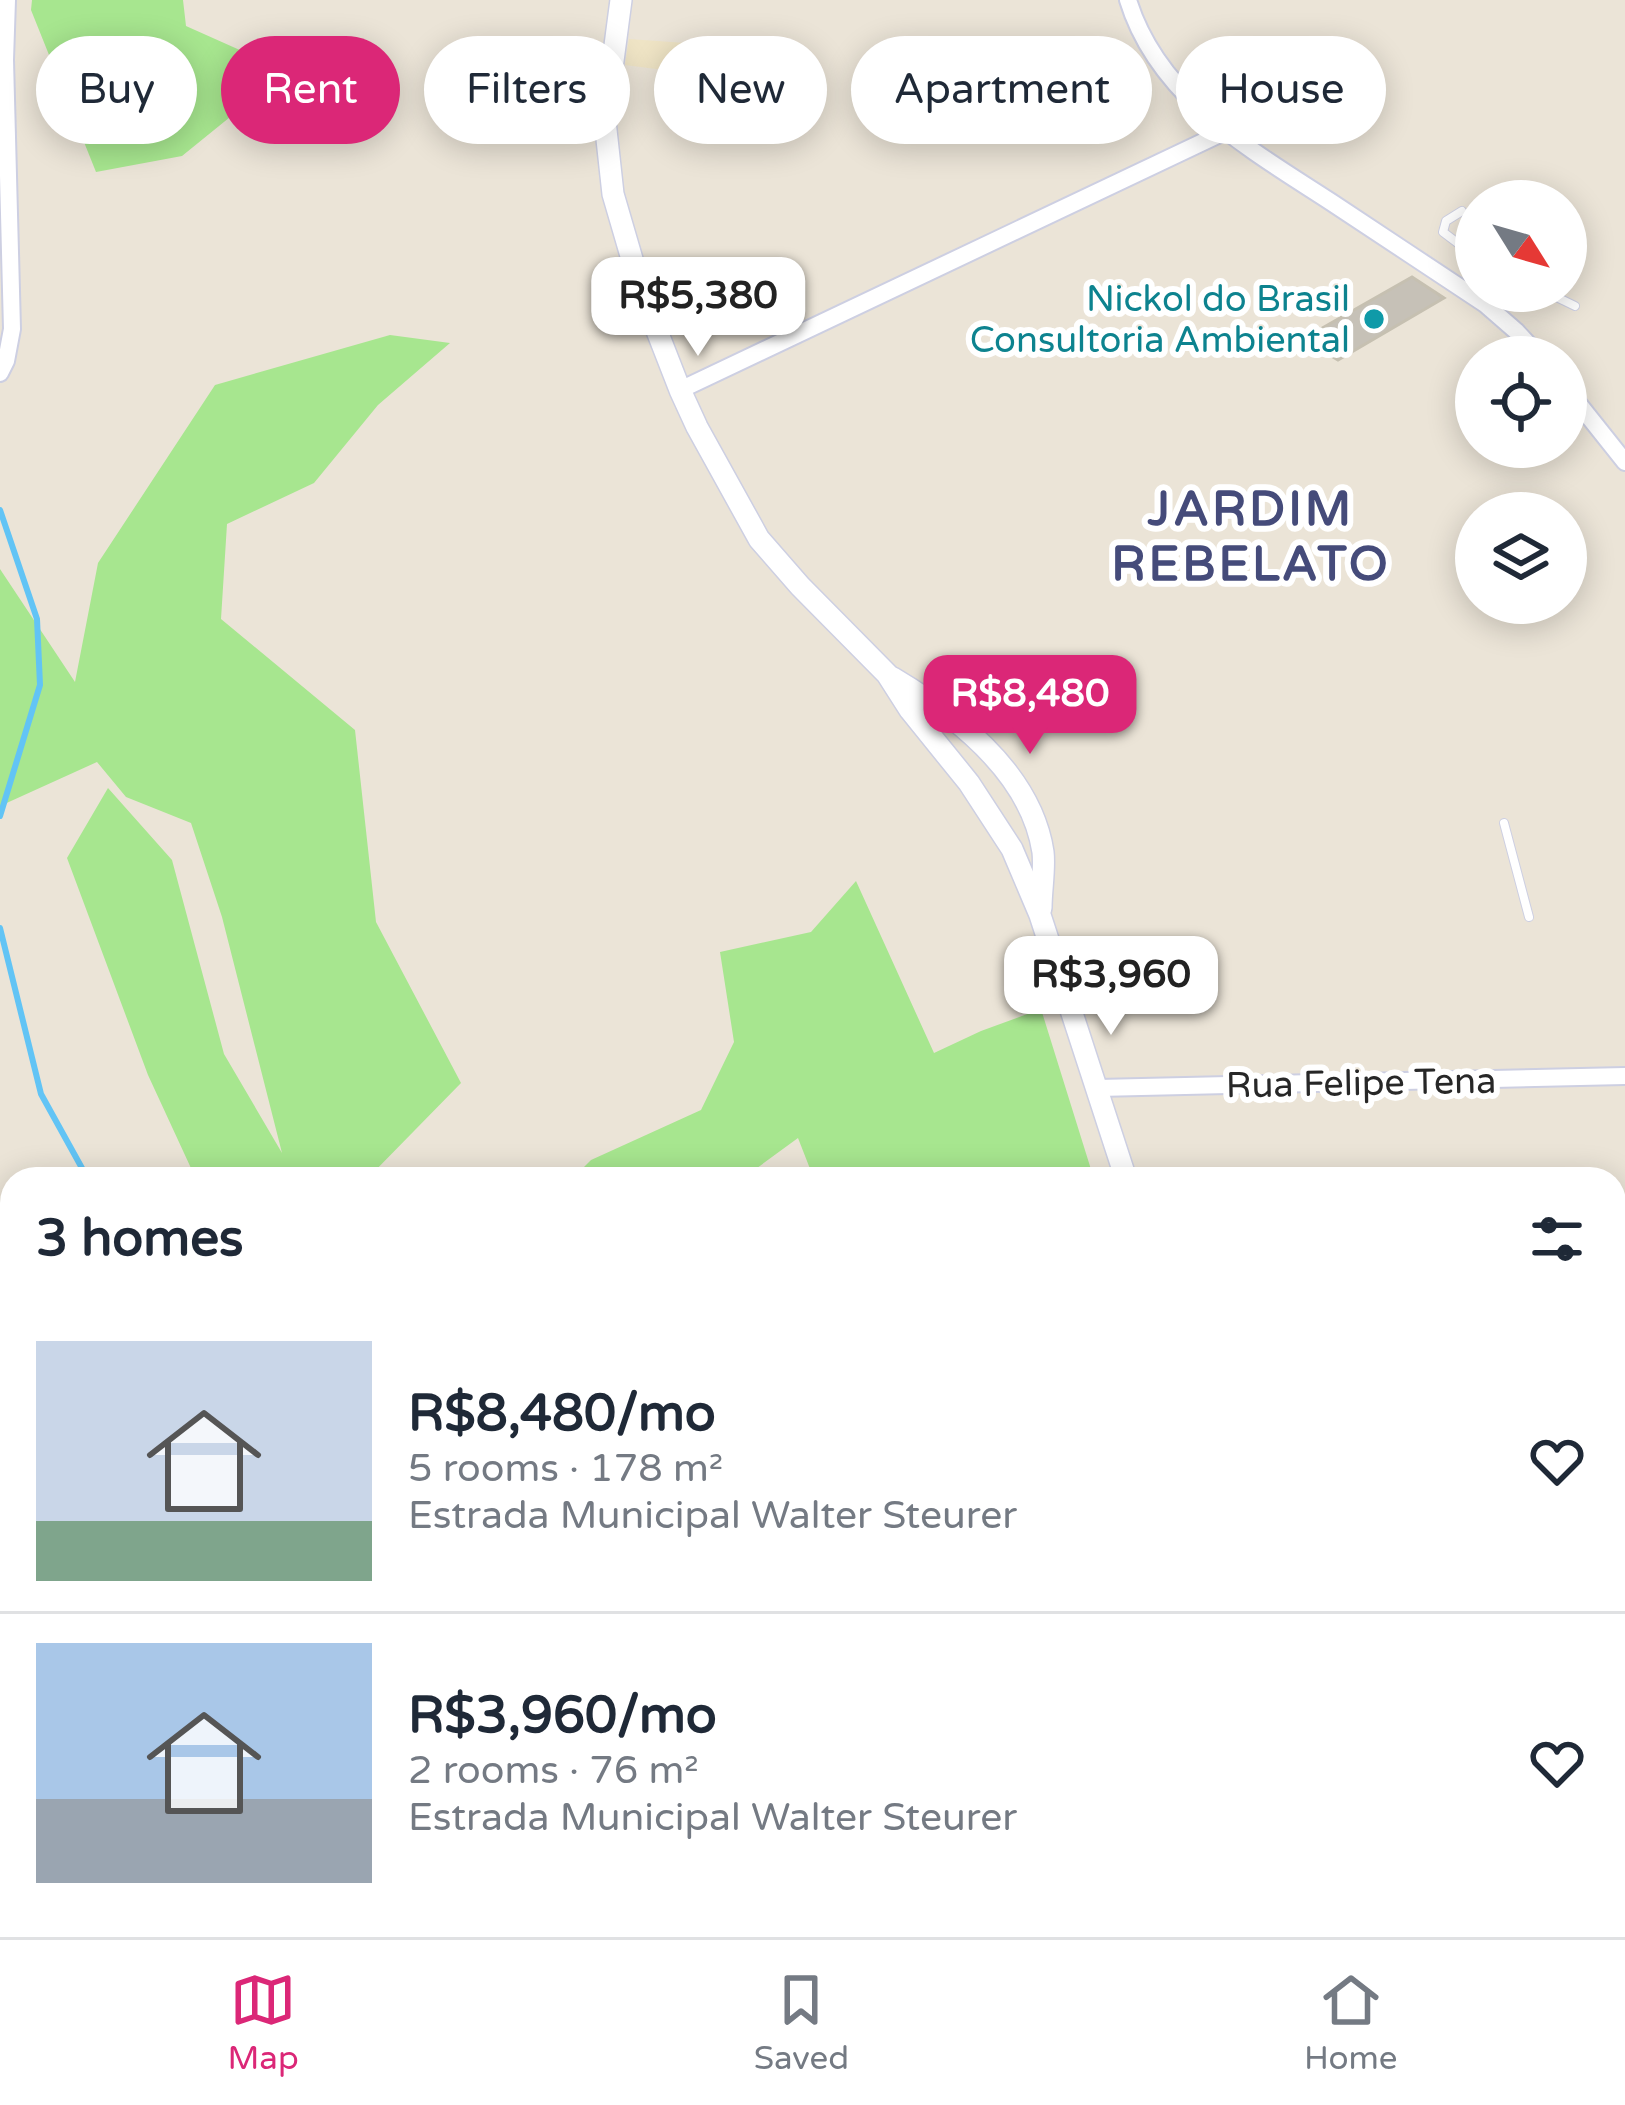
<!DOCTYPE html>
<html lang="en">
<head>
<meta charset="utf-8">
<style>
	:root { --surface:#fff; --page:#f6f6f7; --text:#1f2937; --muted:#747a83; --line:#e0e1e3; --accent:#db2777 }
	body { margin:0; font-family:"Varela Round",sans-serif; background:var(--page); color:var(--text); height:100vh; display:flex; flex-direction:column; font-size:45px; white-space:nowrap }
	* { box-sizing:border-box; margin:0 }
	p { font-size:39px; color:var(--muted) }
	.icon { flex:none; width:66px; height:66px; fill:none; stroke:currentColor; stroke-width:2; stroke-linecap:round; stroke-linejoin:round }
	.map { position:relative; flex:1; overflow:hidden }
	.sheet { position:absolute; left:0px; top:1167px; width:1626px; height:771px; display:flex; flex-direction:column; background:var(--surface); border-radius:36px 36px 0 0; box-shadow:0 6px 30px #0003 }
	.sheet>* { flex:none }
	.guide { position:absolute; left:36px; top:36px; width:1554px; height:108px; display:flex; gap:24px }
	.needle { width:78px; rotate:127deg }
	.controls { position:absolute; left:1455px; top:180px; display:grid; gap:24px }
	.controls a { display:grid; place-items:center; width:132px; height:132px; border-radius:50%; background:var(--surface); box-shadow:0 6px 30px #0003; font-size:60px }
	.price { position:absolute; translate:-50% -102px; padding:0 27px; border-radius:24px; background:#fff; color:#222; font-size:39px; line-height:78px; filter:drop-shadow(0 3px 6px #0008) }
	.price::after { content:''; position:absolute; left:50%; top:72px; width:36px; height:27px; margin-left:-18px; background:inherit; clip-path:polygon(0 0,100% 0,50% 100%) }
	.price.active { background:var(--accent); color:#fff }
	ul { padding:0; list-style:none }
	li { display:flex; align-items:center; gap:36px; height:300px; padding:0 36px }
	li+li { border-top:3px solid var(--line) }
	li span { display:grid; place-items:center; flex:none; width:336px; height:240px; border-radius:0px; color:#555 }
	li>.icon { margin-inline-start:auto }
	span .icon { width:144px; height:144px; fill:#fffc; stroke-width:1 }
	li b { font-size:51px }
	h2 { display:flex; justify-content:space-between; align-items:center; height:144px; padding:0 36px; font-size:51px }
	.pill { padding:0 42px; border-radius:54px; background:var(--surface); box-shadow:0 6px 30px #0003; font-size:42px; line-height:108px }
	.pill.active { background:var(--accent); color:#fff }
	.tabs { display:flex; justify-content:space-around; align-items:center; height:168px; border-top:3px solid var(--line); background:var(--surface); font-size:33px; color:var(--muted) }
	.tabs a { display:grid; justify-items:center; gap:6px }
	.tabs .active { color:var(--accent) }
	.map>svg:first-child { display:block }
</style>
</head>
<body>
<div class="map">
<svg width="1625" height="1937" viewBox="0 0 1625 1937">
	<rect width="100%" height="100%" fill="#ebe4d7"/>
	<!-- education -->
	<g fill="#efe4c5">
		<polygon points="629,39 700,44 695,74 625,65"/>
		<polygon points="1614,1795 1625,1802 1625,1937 1602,1937 1585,1926 1614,1926"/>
	</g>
	<!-- green -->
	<g fill="#a7e68f">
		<polygon points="32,0 183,0 186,26 287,71 182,156 96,172 31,10"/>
		<polygon points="390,335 450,343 378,405 314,483 227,524 221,619 355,730 376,922 461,1083 367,1179 196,1179 148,1075 67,858 108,788 172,860 224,1054 282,1153 222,917 191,823 126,797 97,762 0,806 0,569 75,682 98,563 215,385"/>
		<polygon points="856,881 934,1053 981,1031 1041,1009 1094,1179 814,1179 798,1138 742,1179 572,1179 591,1160 701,1110 734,1042 720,952 811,932"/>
		<polygon points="622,1926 799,1926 799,1937 610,1937"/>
	</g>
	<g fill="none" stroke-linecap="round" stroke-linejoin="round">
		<!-- stream -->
		<g stroke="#62c4f5" stroke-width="6">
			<polyline points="0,510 37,619 40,685 0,816"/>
			<polyline points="0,928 41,1094 88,1179"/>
			<polyline points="429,1926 432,1937"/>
		</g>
	</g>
	<!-- building -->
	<polygon fill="#c6c1b7" stroke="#c6c0b1" stroke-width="3" points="1412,277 1444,298 1338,360 1303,339"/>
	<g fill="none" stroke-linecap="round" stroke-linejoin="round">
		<defs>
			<g id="service">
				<polyline points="1462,211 1446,221 1443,232 1476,257"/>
				<polyline points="1544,291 1575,306"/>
				<polyline points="1504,823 1529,917"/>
			</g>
			<g id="minor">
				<path d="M1128 0C1158 98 1251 150 1331 202 1382 236 1434 270 1485 304L1516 331 1540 357"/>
				<polyline points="0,373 6,361 12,329 5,60 7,0"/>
				<polyline points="1566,388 1625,462"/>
				<polyline points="680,390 1224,132"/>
				<polyline points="1098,1088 1625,1076"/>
				<polyline points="0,1746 12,1769"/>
				<polyline points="1614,1779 1625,1787"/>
				<polyline points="116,1926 124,1937"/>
				<polyline points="1535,1926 1557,1937"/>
				<polyline points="1386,1937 1389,1926"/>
			</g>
			<g id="tertiary">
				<polyline points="621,0 605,121 613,194 641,290 680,390 697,427 759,539 800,586 887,674 910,710 969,783 1012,849 1040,915 1126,1179"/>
				<path d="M893 678C957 716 1031 773 1043 852 1045 869 1041 890 1041 908"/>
				<polyline points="1429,1937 1431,1926"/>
			</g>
		</defs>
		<!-- service casing -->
		<use href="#service" stroke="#cdcfe2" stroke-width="10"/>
		<!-- minor casing -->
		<use href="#minor" stroke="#cdcfe2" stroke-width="20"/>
		<!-- tertiary casing -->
		<use href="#tertiary" stroke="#cdcfe2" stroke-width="24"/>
		<!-- service -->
		<use href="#service" stroke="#fff" stroke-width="8"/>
		<!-- minor -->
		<use href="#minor" stroke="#fff" stroke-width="16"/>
		<!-- tertiary -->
		<use href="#tertiary" stroke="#fff" stroke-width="21"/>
	</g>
	<!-- markers -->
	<circle fill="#0f9aa8" stroke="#fff" stroke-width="4.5" cx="1374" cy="319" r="12"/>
	<g text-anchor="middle" stroke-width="12" stroke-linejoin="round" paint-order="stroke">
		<!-- culture labels -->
		<g font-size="36" fill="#0d838f" stroke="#fff" text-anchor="end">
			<text x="1350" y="311">Nickol do Brasil<tspan x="1350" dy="41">Consultoria Ambiental</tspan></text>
		</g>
		<!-- street labels -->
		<g font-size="36" fill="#272727" stroke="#fff">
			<text transform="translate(1361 1082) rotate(-1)" y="13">Rua Felipe Tena</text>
		</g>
		<!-- district labels -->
		<g font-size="48" font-weight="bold" letter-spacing="3" fill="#454b7a" stroke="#fff">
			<text x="1251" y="525">JARDIM<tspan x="1251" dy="55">REBELATO</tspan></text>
		</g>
	</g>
</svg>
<div class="controls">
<a><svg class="needle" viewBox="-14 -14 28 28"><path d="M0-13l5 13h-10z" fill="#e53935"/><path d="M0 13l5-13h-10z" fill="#747a83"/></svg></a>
<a><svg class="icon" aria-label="locate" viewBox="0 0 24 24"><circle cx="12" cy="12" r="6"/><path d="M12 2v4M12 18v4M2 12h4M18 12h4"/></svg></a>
<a><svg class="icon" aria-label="layers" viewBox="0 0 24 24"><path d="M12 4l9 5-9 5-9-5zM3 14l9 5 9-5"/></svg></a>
</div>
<b class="price" style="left:698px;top:359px">R$5,380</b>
<b class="price active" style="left:1030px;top:757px">R$8,480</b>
<b class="price" style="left:1111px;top:1038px">R$3,960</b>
<div class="guide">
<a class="pill">Buy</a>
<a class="pill active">Rent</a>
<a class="pill">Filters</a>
<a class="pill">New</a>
<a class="pill">Apartment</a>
<a class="pill">House</a>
</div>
<section class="sheet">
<h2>3 homes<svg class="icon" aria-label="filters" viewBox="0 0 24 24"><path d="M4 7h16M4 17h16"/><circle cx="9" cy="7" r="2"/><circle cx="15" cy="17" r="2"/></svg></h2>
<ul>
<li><span style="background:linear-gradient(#c9d6e8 75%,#7fa58c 0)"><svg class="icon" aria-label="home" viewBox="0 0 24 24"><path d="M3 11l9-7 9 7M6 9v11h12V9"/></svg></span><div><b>R$8,480/mo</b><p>5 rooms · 178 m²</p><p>Estrada Municipal Walter Steurer</p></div><svg class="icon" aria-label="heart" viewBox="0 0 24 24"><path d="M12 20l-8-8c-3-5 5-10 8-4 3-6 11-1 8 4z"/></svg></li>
<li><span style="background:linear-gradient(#a9c7e8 65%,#9aa5b1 0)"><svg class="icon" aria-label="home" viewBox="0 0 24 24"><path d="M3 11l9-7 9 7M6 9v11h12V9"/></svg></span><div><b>R$3,960/mo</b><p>2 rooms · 76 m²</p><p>Estrada Municipal Walter Steurer</p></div><svg class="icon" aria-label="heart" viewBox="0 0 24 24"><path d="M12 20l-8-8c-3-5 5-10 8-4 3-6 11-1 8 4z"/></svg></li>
</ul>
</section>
</div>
<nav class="tabs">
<a class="active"><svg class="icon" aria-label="map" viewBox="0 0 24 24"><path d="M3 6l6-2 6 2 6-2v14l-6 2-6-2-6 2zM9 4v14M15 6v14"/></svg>Map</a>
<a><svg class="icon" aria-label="saved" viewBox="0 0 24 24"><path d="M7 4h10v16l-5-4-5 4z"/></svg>Saved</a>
<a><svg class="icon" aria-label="home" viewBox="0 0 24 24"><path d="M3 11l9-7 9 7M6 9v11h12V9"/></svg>Home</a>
</nav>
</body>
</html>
